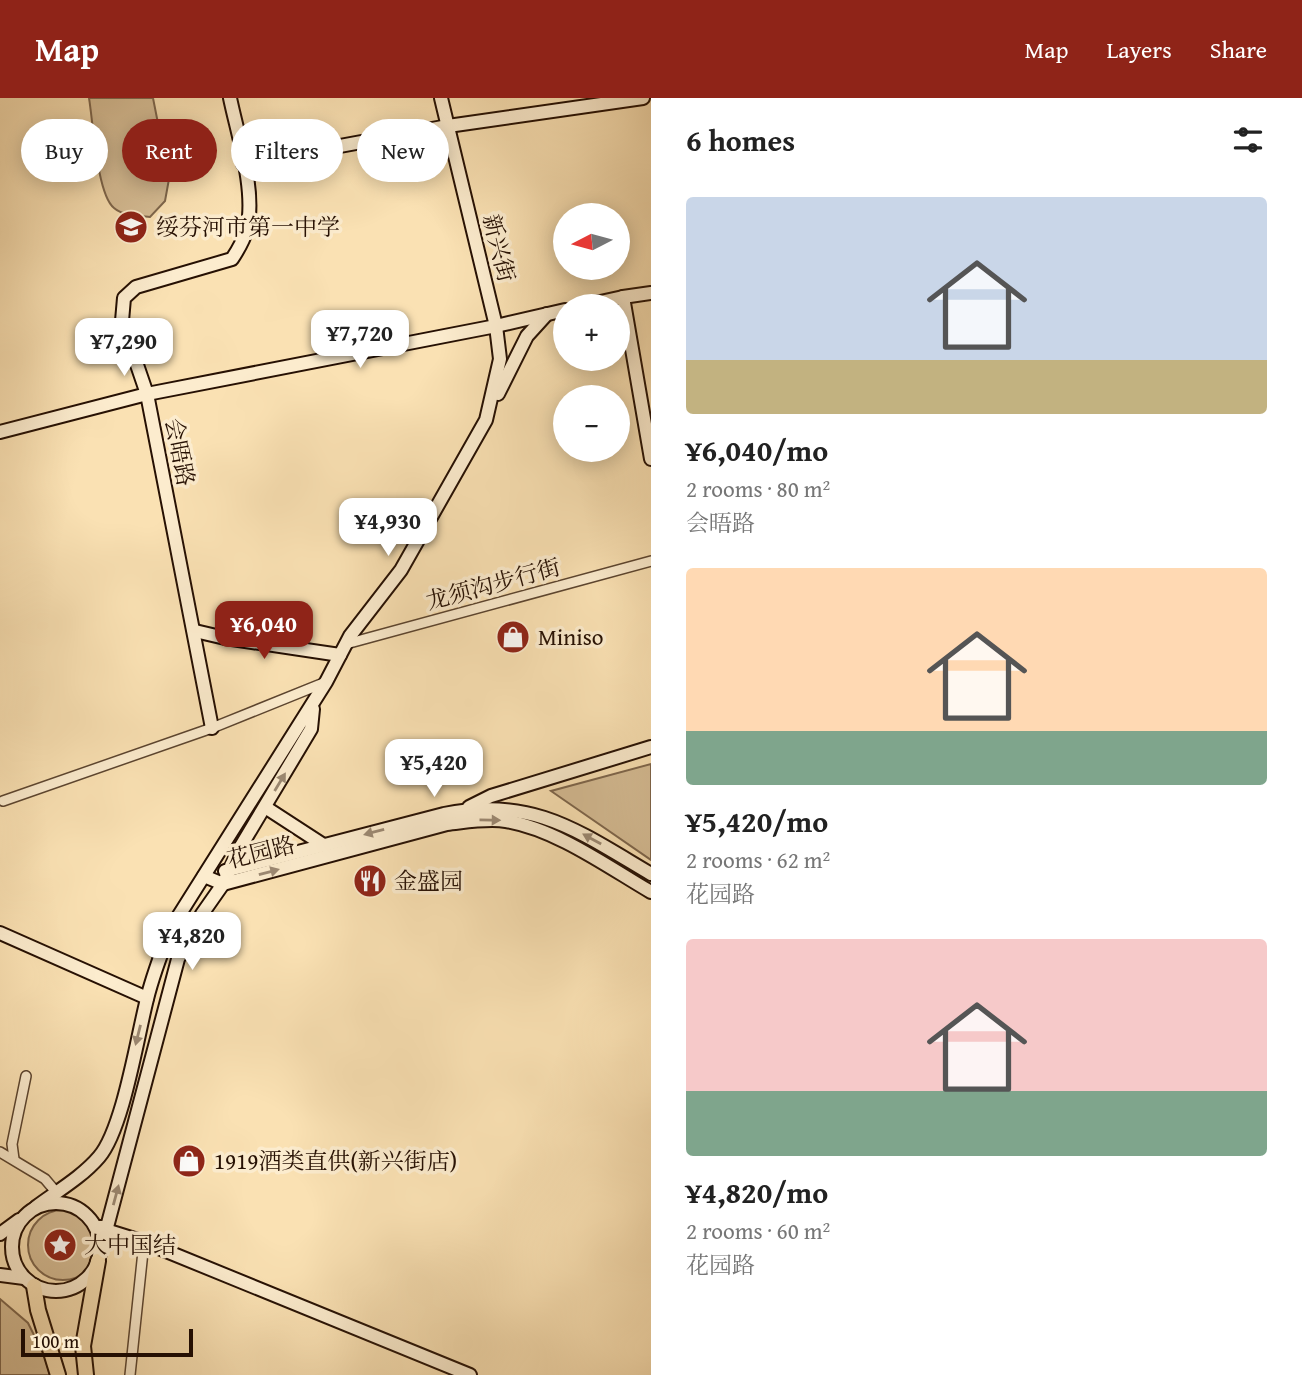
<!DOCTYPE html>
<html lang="en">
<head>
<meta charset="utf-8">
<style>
	:root { --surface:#fff; --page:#f6f6f6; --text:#222; --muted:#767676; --accent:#8f2418 }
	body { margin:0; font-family:"Gentium Book Plus","Noto Serif SC",serif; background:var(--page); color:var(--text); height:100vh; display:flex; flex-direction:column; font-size:26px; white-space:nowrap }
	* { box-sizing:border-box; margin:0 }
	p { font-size:23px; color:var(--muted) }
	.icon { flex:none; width:38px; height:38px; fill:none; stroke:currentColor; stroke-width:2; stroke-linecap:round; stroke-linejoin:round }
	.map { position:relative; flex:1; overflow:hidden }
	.side { display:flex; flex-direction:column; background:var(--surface); width:651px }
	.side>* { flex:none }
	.top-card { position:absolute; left:21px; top:21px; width:525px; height:63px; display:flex; gap:14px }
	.needle { width:46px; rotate:264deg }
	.fabs { position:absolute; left:553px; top:105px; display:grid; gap:14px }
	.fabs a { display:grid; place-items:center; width:77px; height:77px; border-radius:50%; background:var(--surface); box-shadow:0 4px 18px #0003; font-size:35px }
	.scale { position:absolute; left:21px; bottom:18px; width:172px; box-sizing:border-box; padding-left:7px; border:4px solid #261003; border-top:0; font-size:19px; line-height:24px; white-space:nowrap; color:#261003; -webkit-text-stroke:5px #fcecce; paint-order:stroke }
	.price { position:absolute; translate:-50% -60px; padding:0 16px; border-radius:14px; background:#fff; color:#222; font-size:23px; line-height:46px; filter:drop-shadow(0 2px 4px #0008) }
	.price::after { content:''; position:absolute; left:50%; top:42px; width:21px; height:16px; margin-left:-10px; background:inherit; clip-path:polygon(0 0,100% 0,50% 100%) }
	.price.current { background:var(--accent); color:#fff }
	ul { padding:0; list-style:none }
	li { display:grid; align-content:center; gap:14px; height:371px; padding:0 35px }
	li span { display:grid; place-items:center; height:217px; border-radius:7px; color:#555 }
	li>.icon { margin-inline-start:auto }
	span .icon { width:126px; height:126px; fill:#fffc; stroke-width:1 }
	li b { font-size:30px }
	h2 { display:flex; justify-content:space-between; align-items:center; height:84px; padding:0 35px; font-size:30px }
	.chip { padding:0 24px; border-radius:32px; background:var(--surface); box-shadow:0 4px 18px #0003; font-size:24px; line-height:63px }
	.chip.current { background:var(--accent); color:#fff }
	header { display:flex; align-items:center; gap:42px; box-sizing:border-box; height:98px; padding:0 35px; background:var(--accent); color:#fff }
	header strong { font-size:33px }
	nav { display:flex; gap:38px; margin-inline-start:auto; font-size:24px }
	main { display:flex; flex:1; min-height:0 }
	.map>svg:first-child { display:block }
</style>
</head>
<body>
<header>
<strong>Map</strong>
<nav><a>Map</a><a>Layers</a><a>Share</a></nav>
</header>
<main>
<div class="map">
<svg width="651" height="1277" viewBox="0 0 651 1277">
	<rect width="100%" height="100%" fill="#fae1b3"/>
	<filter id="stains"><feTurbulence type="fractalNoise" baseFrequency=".00286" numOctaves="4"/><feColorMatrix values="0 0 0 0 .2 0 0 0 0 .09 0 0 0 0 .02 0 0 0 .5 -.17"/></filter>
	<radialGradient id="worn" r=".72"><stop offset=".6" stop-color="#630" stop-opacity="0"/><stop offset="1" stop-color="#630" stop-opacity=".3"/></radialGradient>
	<!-- green -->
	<g fill="#d6bd95" stroke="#7e664c" stroke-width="2">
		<path d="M89 0H153L169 81 165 103 150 119C139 118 123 118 114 110 97 97 93 23 89 0Z"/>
		<polygon points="651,666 651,762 551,693"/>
		<circle cx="63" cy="1147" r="35"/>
		<polygon points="0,1201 28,1225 44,1257 50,1277 0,1277"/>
	</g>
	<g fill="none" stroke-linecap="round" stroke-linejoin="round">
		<defs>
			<g id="street">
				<polyline points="346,546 651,463"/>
				<polyline points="3,703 212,630 326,584"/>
				<polyline points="0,1054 45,1081 56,1094"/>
				<polyline points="14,1061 12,1046 26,978"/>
				<polyline points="130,1277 144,1144"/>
			</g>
			<g id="secondary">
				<polyline points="243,66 448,28 643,0"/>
				<polyline points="623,199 651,361"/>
				<polyline points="582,208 623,199 651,195"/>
				<polyline points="498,296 527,238 547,216"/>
				<polyline points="0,334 147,296 496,228 565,212"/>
				<polyline points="195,533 225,540 340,557"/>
				<path d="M212 630 147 296 122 223 124 200 136 189 232 161C238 152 244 141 247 131 256 93 238 38 230 0"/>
				<polyline points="265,709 325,748"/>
				<polyline points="469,709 491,698 651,649"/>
				<path d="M225 773 444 716C533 698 578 733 651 776"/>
				<path d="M204 778 223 786 447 726C466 724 487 720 506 723 556 731 608 769 651 794"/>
				<polyline points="0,835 147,900"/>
				<circle cx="56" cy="1149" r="44"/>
				<path d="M36 1109C56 1094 82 1079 99 1059 123 1031 137 940 147 901 153 876 162 853 171 830L326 584 350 538 401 472 486 322 500 261 496 228 441 0"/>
				<polyline points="107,1129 96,1129 144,1144 470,1277"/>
				<polyline points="0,1136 19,1122"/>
				<polyline points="98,1163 178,861 202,816 223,786 241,748 311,631 313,611"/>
				<polyline points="0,1177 24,1180"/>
			</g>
			<g id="primary">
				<polyline points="34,1188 38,1212 58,1277"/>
				<polyline points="86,1277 83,1248 98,1163"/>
			</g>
		</defs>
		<!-- street casing -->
		<use href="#street" stroke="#5b442f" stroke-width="12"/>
		<!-- secondary casing -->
		<use href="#secondary" stroke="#261003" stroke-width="16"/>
		<!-- primary casing -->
		<use href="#primary" stroke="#261003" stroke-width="18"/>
		<!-- street -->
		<use href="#street" stroke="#fcecce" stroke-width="9"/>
		<!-- secondary -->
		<use href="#secondary" stroke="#fcecce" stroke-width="12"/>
		<!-- primary -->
		<use href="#primary" stroke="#fae1b3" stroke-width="14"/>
	</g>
	<!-- one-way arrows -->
	<defs><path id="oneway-solid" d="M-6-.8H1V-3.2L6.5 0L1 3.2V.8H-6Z" transform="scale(1.75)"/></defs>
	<g fill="#9c8973">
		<use href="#oneway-solid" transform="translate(280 684) rotate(-59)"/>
		<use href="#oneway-solid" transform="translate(490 722) rotate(1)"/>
		<use href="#oneway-solid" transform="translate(374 734) rotate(165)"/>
		<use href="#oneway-solid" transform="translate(592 741) rotate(-151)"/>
		<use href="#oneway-solid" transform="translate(269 774) rotate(-15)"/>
		<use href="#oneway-solid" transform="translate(138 937) rotate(104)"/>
		<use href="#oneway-solid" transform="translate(116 1097) rotate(-75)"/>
	</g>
	<!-- icons -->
	<defs>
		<symbol id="school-disc" viewBox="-11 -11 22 22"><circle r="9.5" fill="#8f2418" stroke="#fcecce"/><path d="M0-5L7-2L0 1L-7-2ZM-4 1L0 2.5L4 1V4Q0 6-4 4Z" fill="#fff"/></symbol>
		<symbol id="shop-disc" viewBox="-11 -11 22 22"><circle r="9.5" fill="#8f2418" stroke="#fcecce"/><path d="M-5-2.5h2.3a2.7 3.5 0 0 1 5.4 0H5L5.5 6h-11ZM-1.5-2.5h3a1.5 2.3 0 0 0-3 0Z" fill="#fff"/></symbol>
		<symbol id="restaurant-disc" viewBox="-11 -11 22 22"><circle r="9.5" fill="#8f2418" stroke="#fcecce"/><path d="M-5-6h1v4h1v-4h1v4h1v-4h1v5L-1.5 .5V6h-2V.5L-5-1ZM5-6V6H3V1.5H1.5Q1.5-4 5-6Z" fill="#fff"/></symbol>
		<symbol id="sight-disc" viewBox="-11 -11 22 22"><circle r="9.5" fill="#8f2418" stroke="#fcecce"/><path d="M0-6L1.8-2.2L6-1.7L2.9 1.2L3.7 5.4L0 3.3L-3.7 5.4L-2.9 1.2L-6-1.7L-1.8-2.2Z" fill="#fff"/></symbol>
	</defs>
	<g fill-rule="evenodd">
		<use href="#school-disc" x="112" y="110" width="38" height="38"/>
		<use href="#shop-disc" x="494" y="520" width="38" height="38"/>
		<use href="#restaurant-disc" x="351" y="764" width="38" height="38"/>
		<use href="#shop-disc" x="170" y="1044" width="38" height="38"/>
		<use href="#sight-disc" x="41" y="1128" width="38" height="38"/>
	</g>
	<g text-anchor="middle" stroke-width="7" stroke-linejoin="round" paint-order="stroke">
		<!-- poi labels -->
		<g font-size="23" fill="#261003" stroke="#fcecce" text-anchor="start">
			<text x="156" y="137">绥芬河市第一中学</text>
			<text x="538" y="547">Miniso</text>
			<text x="394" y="791">金盛园</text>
			<text x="214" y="1071">1919酒类直供(新兴街店)</text>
			<text x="84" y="1155">大中国结</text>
		</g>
		<!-- street labels -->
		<g font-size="23" fill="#261003" stroke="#fcecce">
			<text transform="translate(499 150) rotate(76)" y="8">新兴街</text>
			<text transform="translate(180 354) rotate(79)" y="8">会晤路</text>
			<text transform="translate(493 486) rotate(-15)" y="8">龙须沟步行街</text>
			<text transform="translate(261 754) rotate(-14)" y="8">花园路</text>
		</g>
	</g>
	<rect width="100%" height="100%" filter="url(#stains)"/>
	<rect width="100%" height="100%" fill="url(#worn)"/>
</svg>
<div class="fabs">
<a><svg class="needle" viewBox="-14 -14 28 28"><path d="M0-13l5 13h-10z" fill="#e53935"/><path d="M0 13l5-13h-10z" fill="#767676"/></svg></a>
<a>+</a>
<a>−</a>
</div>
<div class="scale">100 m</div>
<b class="price" style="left:360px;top:272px">¥7,720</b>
<b class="price" style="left:124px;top:280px">¥7,290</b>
<b class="price" style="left:388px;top:460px">¥4,930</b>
<b class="price current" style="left:264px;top:563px">¥6,040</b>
<b class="price" style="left:434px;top:701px">¥5,420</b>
<b class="price" style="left:192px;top:874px">¥4,820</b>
<div class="top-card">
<a class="chip">Buy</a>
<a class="chip current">Rent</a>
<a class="chip">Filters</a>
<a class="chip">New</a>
</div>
</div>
<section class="side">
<h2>6 homes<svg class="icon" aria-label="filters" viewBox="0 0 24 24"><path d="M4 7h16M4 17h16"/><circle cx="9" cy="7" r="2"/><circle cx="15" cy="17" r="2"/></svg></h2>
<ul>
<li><span style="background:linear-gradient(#c9d6e8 75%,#c2b280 0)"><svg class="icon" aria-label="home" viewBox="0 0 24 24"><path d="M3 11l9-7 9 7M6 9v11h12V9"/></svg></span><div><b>¥6,040/mo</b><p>2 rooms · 80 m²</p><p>会晤路</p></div></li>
<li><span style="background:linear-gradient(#ffd9b3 75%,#7fa58c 0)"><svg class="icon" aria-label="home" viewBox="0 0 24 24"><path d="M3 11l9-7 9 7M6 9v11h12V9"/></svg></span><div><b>¥5,420/mo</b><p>2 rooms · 62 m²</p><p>花园路</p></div></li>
<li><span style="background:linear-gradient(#f6c9c9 70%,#7fa58c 0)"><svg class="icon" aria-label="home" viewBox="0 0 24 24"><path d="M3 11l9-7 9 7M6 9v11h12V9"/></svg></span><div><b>¥4,820/mo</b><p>2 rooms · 60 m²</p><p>花园路</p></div></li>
</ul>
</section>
</main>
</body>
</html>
